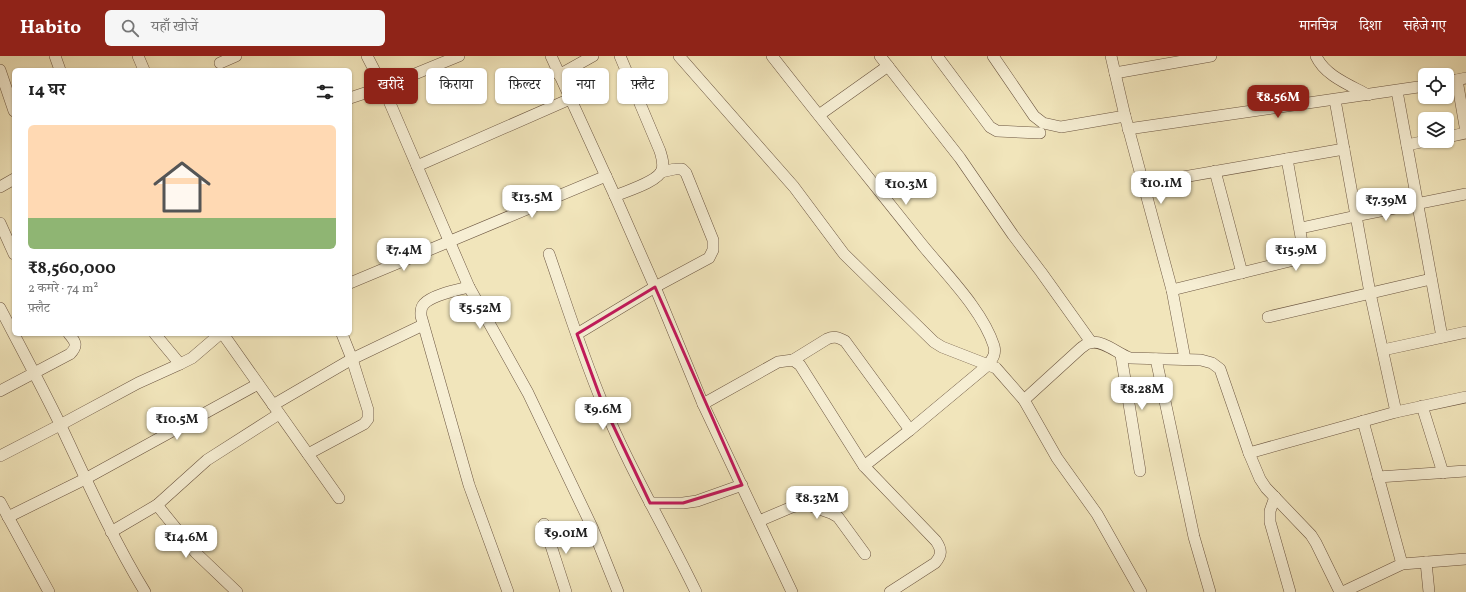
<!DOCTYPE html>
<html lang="hi">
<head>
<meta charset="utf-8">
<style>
	:root { --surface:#fff; --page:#f6f6f6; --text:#222; --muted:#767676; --line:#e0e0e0; --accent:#8f2418 }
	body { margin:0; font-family:Vollkorn,"Noto Serif Devanagari",serif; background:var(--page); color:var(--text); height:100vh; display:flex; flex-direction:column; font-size:15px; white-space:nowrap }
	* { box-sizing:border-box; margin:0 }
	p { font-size:13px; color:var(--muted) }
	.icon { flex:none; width:22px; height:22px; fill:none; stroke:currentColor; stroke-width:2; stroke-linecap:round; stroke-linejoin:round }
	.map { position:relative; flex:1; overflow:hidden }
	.panel { position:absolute; left:12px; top:12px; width:340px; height:268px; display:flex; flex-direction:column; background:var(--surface); border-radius:6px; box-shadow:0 1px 3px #0004 }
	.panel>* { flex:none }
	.top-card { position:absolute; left:364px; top:12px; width:380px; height:36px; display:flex; gap:8px }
	.buttons { position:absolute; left:1418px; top:12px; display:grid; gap:8px }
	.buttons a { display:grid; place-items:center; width:36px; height:36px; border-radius:6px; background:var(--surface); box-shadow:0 1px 3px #0004; font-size:20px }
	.price { position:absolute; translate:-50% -34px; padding:0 9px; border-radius:8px; background:#fff; color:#222; font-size:13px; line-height:26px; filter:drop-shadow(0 1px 2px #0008) }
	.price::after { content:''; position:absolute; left:50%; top:24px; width:12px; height:9px; margin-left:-6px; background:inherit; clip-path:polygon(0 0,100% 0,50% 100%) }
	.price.selected { background:var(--accent); color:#fff }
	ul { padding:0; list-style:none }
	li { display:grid; align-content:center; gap:8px; height:212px; padding:0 16px }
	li+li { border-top:1px solid var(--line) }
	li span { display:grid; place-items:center; height:124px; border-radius:6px; color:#555 }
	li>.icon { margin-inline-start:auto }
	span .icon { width:72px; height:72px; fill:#fffc; stroke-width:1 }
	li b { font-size:17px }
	h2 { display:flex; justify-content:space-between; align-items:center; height:48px; padding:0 16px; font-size:17px }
	.chip { padding:0 14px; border-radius:6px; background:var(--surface); box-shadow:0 1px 3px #0004; font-size:14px; line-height:36px }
	.chip.selected { background:var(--accent); color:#fff }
	header { display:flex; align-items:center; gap:24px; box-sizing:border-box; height:56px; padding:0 20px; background:var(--accent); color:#fff }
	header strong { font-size:19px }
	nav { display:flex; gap:22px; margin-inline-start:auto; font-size:14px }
	.search { width:280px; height:36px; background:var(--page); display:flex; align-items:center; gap:10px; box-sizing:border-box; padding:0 14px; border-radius:6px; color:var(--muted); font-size:15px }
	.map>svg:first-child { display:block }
</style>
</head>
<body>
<header>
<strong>Habito</strong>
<div class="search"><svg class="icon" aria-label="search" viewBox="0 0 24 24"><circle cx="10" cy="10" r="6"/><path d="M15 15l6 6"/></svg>यहाँ खोजें</div>
<nav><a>मानचित्र</a><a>दिशा</a><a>सहेजे गए</a></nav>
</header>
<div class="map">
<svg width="1466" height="536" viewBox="0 0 1466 536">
	<rect width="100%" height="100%" fill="#f1e5bb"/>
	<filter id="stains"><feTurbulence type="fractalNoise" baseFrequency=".005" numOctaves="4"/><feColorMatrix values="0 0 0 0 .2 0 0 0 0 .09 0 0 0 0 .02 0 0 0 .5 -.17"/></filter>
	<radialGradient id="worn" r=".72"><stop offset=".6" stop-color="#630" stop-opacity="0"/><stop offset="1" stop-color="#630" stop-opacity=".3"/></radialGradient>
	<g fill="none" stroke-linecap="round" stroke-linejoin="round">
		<defs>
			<g id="minor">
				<polyline points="55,0 60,14"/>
				<polyline points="138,0 144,14"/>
				<polyline points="367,0 383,31 469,231 528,337 592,471 618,536"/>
				<polyline points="551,0 615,140 655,231 703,348 792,536"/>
				<polyline points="679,0 794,131 844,198 934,286 942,291 996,312 1024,344"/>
				<path d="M772 0C822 64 873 127 924 191 947 219 983 255 994 290 996 298 993 302 988 309L910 374 864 410"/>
				<polyline points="880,0 960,102 1013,179 1041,216 1091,286"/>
				<polyline points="937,0 990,71 997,75 1040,77"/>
				<polyline points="993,0 1034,60 1043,67 1061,71 1125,60"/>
				<polyline points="1111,0 1125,60 1172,234 1185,303"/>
				<path d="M1316 0C1325 20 1350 29 1368 39"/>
				<polyline points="220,7 236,0"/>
				<polyline points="0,14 14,55"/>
				<polyline points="1115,17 1211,0"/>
				<polyline points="559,19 593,0"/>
				<polyline points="1457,24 1466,76"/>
				<polyline points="1447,26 1466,22"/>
				<polyline points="1397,35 1442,281"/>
				<polyline points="350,42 383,31 459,0"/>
				<polyline points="1335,44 1370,237 1396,356"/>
				<polyline points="819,59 888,10"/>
				<polyline points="1128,73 1425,30"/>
				<polyline points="1447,81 1466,77"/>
				<polyline points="1407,89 1426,85"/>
				<polyline points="417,110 570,43"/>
				<polyline points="1215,115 1242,217"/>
				<polyline points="1143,128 1344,93"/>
				<polyline points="0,131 14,123"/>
				<path d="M615 140C626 135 658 126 662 114 664 107 662 102 660 95L620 0"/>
				<polyline points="0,167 14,198"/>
				<polyline points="1301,172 1356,160 1466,138"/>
				<path d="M549 198C566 247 582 298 602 346 629 412 665 472 696 536"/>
				<polyline points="350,227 606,120"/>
				<path d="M469 231C457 234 432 239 424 248 420 252 421 256 421 260L469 429 508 536"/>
				<polyline points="1172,234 1294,204 1301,199 1303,192 1287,103"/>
				<path d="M0 252C20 290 41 329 60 368 87 425 112 482 145 536"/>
				<polyline points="1268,261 1431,223"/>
				<polyline points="155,278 180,308"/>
				<polyline points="223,278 339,442"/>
				<polyline points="577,278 655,231 709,202 713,194 713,184 686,117 682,113 675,113 661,116"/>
				<polyline points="1383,294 1466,276"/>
				<polyline points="1121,299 1140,415"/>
				<polyline points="1156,303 1194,481 1210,536"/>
				<path d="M793 304 827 283C834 280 838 281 845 285L910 374"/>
				<path d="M0 335 70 298C78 290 76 286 69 278"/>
				<path d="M703 348 778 306 793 304 800 309 864 410 936 485C942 494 942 499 935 507L890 536"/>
				<polyline points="273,349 352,303 423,269"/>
				<polyline points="1422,350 1443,417"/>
				<polyline points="1363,365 1402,508"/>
				<polyline points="1249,397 1396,356 1466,341"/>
				<polyline points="308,398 364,368 368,363 368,354 352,303 342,278"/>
				<polyline points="0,400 60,369 138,327 180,308 192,302 220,278"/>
				<polyline points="1378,421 1466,415"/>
				<polyline points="1275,441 1270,455 1270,466 1290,536"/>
				<polyline points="0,446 49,536"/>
				<polyline points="650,447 683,447 697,445 742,429"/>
				<polyline points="157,449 196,497 237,536"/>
				<polyline points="8,461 85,423 258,328"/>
				<polyline points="759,465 792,451 801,449 811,450 831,457 838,461 865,498"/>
				<polyline points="544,468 566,536"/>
				<polyline points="111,476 157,449 207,404 279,358"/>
				<polyline points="1426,506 1429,536"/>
				<path d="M1141 536 1097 458 1057 402 1024 344 1081 292C1084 290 1087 287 1090 287 1102 283 1118 298 1130 302L1201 304 1212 307 1220 313 1249 397 1260 423 1266 432 1311 479 1316 487 1340 536"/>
				<polyline points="1343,536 1402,508 1466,503"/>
			</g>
		</defs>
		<!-- minor casing -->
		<use href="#minor" stroke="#6c5641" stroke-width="12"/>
		<!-- minor -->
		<use href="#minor" stroke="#f6eed3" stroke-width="11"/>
	</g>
	<!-- marked area -->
	<path fill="none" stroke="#c2185b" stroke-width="3" stroke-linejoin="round" d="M655 231 742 429 683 447H650L602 346 577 278Z"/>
	<rect width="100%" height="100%" filter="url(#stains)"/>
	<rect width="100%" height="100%" fill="url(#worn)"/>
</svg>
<div class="buttons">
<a><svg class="icon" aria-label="locate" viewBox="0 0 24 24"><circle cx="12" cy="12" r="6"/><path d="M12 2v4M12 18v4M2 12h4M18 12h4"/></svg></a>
<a><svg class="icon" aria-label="layers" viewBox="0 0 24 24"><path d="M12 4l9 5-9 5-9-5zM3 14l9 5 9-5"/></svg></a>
</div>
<b class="price selected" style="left:1278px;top:63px">₹8.56M</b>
<b class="price" style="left:1161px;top:149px">₹10.1M</b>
<b class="price" style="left:906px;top:150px">₹10.3M</b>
<b class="price" style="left:532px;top:163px">₹13.5M</b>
<b class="price" style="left:1386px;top:166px">₹7.39M</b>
<b class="price" style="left:404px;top:216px">₹7.4M</b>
<b class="price" style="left:1296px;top:216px">₹15.9M</b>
<b class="price" style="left:480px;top:274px">₹5.52M</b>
<b class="price" style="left:1142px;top:355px">₹8.28M</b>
<b class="price" style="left:603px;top:375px">₹9.6M</b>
<b class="price" style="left:177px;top:385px">₹10.5M</b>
<b class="price" style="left:817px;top:464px">₹8.32M</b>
<b class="price" style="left:566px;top:499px">₹9.01M</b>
<b class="price" style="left:186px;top:503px">₹14.6M</b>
<div class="top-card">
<a class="chip selected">खरीदें</a>
<a class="chip">किराया</a>
<a class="chip">फ़िल्टर</a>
<a class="chip">नया</a>
<a class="chip">फ़्लैट</a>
</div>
<section class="panel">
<h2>14 घर<svg class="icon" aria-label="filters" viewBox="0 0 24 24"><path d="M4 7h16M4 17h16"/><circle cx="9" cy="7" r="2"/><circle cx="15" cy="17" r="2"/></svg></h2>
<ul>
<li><span style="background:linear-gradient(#ffd9b3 75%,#8fb573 0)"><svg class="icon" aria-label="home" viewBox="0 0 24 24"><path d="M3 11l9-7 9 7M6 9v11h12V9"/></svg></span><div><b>₹8,560,000</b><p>2 कमरे · 74 m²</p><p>फ़्लैट</p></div></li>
</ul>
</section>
</div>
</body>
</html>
